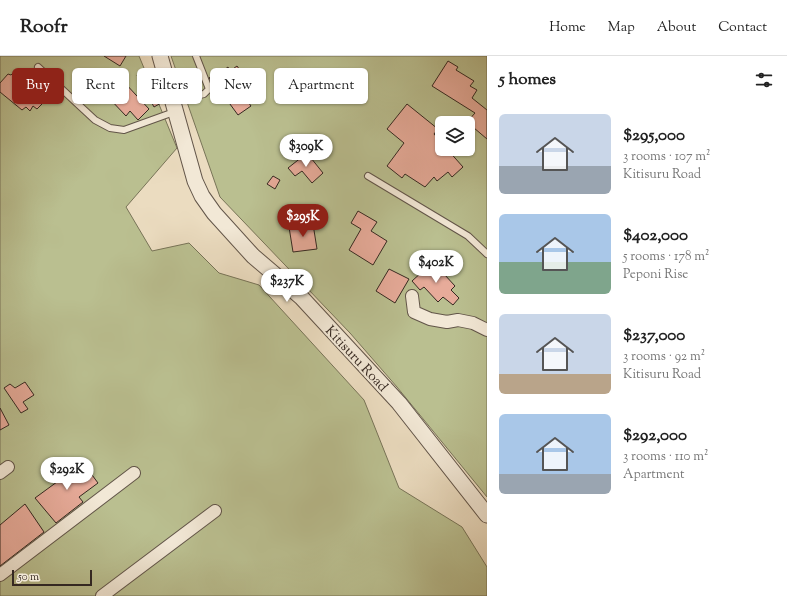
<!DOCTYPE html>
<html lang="en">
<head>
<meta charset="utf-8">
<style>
	:root { --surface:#fff; --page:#f2f2f2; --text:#222; --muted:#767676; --line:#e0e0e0; --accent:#8f2418 }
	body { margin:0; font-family:"Sorts Mill Goudy",serif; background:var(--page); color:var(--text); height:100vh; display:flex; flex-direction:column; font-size:15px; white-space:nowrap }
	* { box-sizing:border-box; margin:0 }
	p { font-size:13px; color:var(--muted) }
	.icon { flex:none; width:22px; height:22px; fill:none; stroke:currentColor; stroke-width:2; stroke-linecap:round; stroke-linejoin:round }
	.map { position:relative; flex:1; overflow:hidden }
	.panel { display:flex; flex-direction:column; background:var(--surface); width:300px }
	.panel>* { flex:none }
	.guide { position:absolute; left:12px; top:12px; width:380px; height:36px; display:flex; gap:8px }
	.tools { position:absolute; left:435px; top:60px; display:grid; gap:8px }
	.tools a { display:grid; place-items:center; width:40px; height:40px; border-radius:6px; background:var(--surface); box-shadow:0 1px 3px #0004; font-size:20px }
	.scale { position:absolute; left:12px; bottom:10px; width:80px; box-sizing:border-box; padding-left:4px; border:2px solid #352821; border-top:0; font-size:11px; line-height:14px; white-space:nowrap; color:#352821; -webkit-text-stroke:3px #f2e8d6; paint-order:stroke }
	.price { position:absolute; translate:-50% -34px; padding:0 9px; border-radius:14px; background:#fff; color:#222; font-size:13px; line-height:26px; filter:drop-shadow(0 1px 2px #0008) }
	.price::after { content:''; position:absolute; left:50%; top:24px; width:12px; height:9px; margin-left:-6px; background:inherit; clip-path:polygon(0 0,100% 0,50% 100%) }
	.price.selected { background:var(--accent); color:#fff }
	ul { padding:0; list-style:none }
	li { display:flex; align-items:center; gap:12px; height:100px; padding:0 12px }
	li span { display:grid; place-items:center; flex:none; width:112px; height:80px; border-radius:6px; color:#555 }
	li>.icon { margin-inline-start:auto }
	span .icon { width:48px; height:48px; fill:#fffc; stroke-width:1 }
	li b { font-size:17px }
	h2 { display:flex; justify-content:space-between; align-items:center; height:48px; padding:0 12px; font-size:17px }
	.pill { padding:0 14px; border-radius:6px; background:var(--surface); box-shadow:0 1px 3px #0004; font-size:14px; line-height:36px }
	.pill.selected { background:var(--accent); color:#fff }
	header { display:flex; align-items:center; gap:24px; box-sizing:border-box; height:56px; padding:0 20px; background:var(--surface); border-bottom:1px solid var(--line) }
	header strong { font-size:19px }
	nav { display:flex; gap:22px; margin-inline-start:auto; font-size:14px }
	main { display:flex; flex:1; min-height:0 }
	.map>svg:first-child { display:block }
</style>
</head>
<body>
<header>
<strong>Roofr</strong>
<nav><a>Home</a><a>Map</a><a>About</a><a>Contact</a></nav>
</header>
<main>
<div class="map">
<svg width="487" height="540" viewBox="0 0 487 540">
	<rect width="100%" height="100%" fill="#ebdcc0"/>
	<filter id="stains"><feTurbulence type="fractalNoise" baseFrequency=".005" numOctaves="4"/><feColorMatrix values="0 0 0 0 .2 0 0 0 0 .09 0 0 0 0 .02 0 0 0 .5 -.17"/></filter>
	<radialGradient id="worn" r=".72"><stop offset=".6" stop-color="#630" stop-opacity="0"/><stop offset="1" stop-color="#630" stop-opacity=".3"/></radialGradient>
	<!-- green -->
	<g fill="#babf90" stroke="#787458" fill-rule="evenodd">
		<polygon points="0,0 139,0 177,92 126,151 152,195 189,187 219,217 259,229 364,344 399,432 462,471 487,511 487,540 0,540"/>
		<path d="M171 0H487V441L397 331 350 277 220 141ZM442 67H468V93H442Z"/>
	</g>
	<!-- building -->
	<g fill="#e7ab9a" stroke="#352821">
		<polygon points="104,0 126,0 120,10"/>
		<polygon points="448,5 458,11 456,14 474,25 470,30 477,34 472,42 487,54 487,83 467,66 475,57 432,30"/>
		<polygon points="237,10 250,28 240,35 251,50 238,59 227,44 226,46 209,22 216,17 217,19 228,11 230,15"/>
		<polygon points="148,13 154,26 151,27 161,47 154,51 137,19"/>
		<polygon points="13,17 35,27 52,31 45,34 50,40 37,53 33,50 30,55 26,51 22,54 0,36 0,27 8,18 11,19"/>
		<polygon points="124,26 149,53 138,64 130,55 126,60 108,41"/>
		<polygon points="407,48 438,73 434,78 442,87 442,93 447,93 463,111 452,121 448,116 437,125 434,121 425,131 405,118 402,122 387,110 404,87 387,73"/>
		<polygon points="307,97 323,117 312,127 302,115 295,120 288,112"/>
		<polygon points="273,120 280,124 275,133 267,128"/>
		<polygon points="358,155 377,166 371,175 387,185 373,209 349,194 361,173 351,167"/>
		<polygon points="313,168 317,193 293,196 289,171"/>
		<polygon points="433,206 455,230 451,234 459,242 453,249 443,241 438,246 424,231 420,234 412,225"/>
		<polygon points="389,213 409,223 395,247 376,235"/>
		<polygon points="25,326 34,339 23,346 28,353 21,357 4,332 10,328 15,332"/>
		<polygon points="0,352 9,369 0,374"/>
		<polygon points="71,403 73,410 81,404 98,427 79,441 83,446 56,467 35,442 61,423 60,421 66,415 62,410"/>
		<polygon points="25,448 44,476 0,510 0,469"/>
	</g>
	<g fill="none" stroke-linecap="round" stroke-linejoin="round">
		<defs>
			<g id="service">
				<polyline points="38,11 95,64 110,72 124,74 174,56"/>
				<polyline points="174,46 204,38 209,33 196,0"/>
				<polyline points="368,120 468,180 487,198"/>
			</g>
			<g id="minor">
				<polyline points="412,240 414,256 430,263 447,266 458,264 473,267 487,274"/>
				<polyline points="0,417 8,411"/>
				<polyline points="0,519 134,417"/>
				<polyline points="102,540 215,455"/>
			</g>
			<polyline id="tertiary" points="160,0 195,125 202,140 214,157 253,200 301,241 399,347 487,459"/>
		</defs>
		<!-- service casing -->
		<use href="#service" stroke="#625549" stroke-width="8"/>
		<!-- minor casing -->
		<use href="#minor" stroke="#625549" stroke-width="14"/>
		<!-- tertiary casing -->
		<use href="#tertiary" stroke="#625549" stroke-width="17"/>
		<!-- service -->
		<use href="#service" stroke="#f2e8d6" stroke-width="6"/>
		<!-- minor -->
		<use href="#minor" stroke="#f2e8d6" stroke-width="12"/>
		<!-- tertiary -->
		<use href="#tertiary" stroke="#f2e8d6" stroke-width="15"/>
	</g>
	<g text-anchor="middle" stroke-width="4" stroke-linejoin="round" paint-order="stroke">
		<!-- street labels -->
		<g font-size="14" fill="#352821" stroke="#f2e8d6">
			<text transform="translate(357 302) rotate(47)" y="5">Kitisuru Road</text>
		</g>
	</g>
	<rect width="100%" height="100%" filter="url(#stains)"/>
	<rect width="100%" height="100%" fill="url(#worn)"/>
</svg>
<div class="tools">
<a><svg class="icon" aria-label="layers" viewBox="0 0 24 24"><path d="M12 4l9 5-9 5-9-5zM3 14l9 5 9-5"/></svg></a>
</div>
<div class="scale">50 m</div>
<b class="price" style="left:306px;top:112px">$309K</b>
<b class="price selected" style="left:303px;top:182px">$295K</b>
<b class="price" style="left:436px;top:228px">$402K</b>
<b class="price" style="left:287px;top:247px">$237K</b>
<b class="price" style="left:67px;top:435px">$292K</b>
<div class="guide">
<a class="pill selected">Buy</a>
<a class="pill">Rent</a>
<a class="pill">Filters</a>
<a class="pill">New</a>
<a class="pill">Apartment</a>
</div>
</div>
<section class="panel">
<h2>5 homes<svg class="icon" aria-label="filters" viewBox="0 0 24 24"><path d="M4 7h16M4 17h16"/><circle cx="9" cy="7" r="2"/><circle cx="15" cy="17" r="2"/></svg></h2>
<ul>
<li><span style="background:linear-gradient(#c9d6e8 65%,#9aa5b1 0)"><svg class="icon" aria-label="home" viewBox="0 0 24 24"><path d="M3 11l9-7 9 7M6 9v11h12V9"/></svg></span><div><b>$295,000</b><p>3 rooms · 107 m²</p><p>Kitisuru Road</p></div></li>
<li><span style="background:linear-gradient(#a9c7e8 60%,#7fa58c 0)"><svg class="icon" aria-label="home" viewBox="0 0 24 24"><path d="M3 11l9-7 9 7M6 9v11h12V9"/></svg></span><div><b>$402,000</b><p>5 rooms · 178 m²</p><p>Peponi Rise</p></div></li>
<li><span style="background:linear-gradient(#c9d6e8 75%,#b9a48a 0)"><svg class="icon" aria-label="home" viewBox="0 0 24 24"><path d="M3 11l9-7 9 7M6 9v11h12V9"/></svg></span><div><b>$237,000</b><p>3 rooms · 92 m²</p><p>Kitisuru Road</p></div></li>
<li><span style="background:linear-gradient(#a9c7e8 75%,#9aa5b1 0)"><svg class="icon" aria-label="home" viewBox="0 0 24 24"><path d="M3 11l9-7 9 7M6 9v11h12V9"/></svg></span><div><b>$292,000</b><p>3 rooms · 110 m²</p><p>Apartment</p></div></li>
</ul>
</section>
</main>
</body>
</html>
